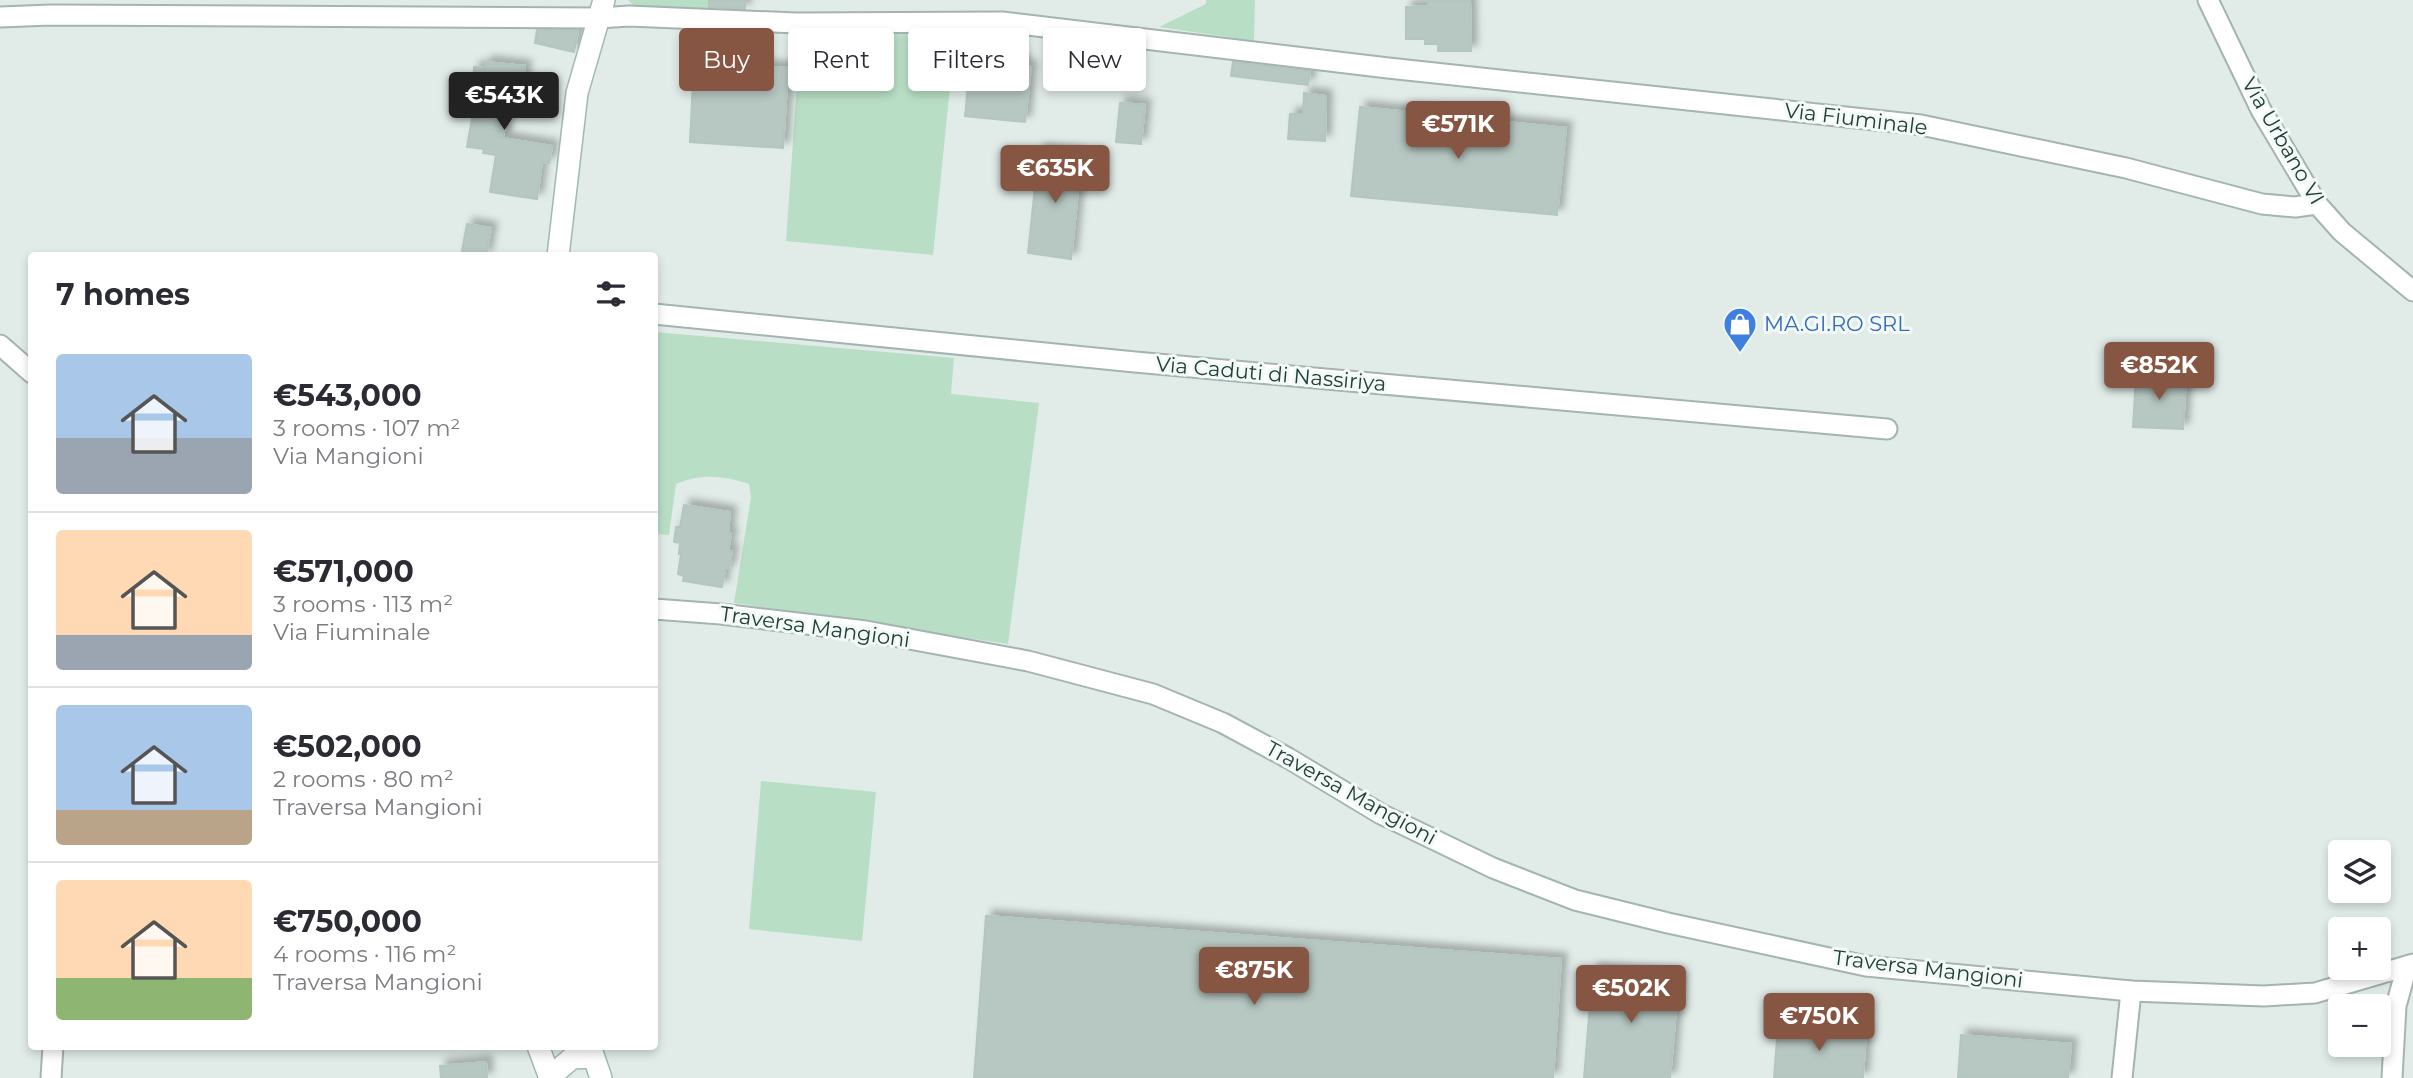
<!DOCTYPE html>
<html lang="en">
<head>
<meta charset="utf-8">
<style>
	:root { --surface:#fff; --page:#f7f7f7; --text:#2b2b33; --muted:#7c7c81; --line:#e1e1e2; --accent:#875642 }
	body { margin:0; font-family:Montserrat,sans-serif; background:var(--page); color:var(--text); height:100vh; display:flex; flex-direction:column; font-size:26px; white-space:nowrap }
	* { box-sizing:border-box; margin:0 }
	p { font-size:23px; color:var(--muted) }
	.icon { flex:none; width:38px; height:38px; fill:none; stroke:currentColor; stroke-width:2; stroke-linecap:round; stroke-linejoin:round }
	.map { position:relative; flex:1; overflow:hidden }
	.sheet { position:absolute; left:28px; top:252px; width:630px; height:798px; display:flex; flex-direction:column; background:var(--surface); border-radius:7px; box-shadow:0 4px 10px #0003 }
	.sheet>* { flex:none }
	.hud { position:absolute; left:679px; top:28px; width:665px; height:63px; display:flex; gap:14px }
	.buttons { position:absolute; left:2328px; top:840px; display:grid; gap:14px }
	.buttons a { display:grid; place-items:center; width:63px; height:63px; border-radius:7px; background:var(--surface); box-shadow:0 4px 10px #0003; font-size:35px }
	.price { position:absolute; translate:-50% -60px; padding:0 16px; border-radius:7px; background:var(--accent); color:#fff; font-size:23px; line-height:46px; filter:drop-shadow(0 2px 4px #0008) }
	.price::after { content:''; position:absolute; left:50%; top:42px; width:21px; height:16px; margin-left:-10px; background:inherit; clip-path:polygon(0 0,100% 0,50% 100%) }
	.price.on { background:#222; color:#fff }
	ul { padding:0; list-style:none }
	li { display:flex; align-items:center; gap:21px; height:175px; padding:0 28px }
	li+li { border-top:2px solid var(--line) }
	li span { display:grid; place-items:center; flex:none; width:196px; height:140px; border-radius:7px; color:#555 }
	li>.icon { margin-inline-start:auto }
	span .icon { width:84px; height:84px; fill:#fffc; stroke-width:1 }
	li b { font-size:30px }
	h2 { display:flex; justify-content:space-between; align-items:center; height:84px; padding:0 28px; font-size:30px }
	.chip { padding:0 24px; border-radius:7px; background:var(--surface); box-shadow:0 4px 10px #0003; font-size:24px; line-height:63px }
	.chip.on { background:var(--accent); color:#fff }
	.map>svg:first-child { display:block }
</style>
</head>
<body>
<div class="map">
<svg width="2413" height="1078" viewBox="0 0 2413 1078">
	<defs>
		<filter id="shadow"><feDropShadow dx="6" dy="-6" stdDeviation="3.5" flood-color="#0004"/></filter>
	</defs>
	<rect width="100%" height="100%" fill="#e1ece8"/>
	<!-- green -->
	<g fill="#b9dec6">
		<polygon points="628,0 709,0 708,14 638,9"/>
		<polygon points="1206,0 1255,0 1254,41 1159,27 1206,4"/>
		<polygon points="801,27 848,27 846,61 862,61 863,44 870,43 870,27 956,28 933,255 786,241"/>
		<path d="M654 332 954 358 951 394 1039 403 1008 644 734 603 751 497 749 484C725 476 701 473 676 484L669 535 655 534Z"/>
		<polygon points="761,781 876,792 862,941 749,929"/>
	</g>
	<!-- building -->
	<g fill="#b7c7c2" stroke="#b4c6c0" stroke-width="2" filter="url(#shadow)">
		<polygon points="709,0 745,0 745,9 709,7"/>
		<polygon points="1428,1 1470,1 1471,51 1438,51 1438,44 1425,44 1425,39 1406,39 1406,7 1428,6"/>
		<polygon points="537,30 578,30 574,52 535,43"/>
		<polygon points="847,42 863,44 862,61 846,61"/>
		<polygon points="971,55 1023,60 1023,65 1031,67 1025,122 965,116"/>
		<polygon points="485,62 525,66 523,91 510,90 503,138 552,146 549,163 542,162 537,199 490,192 496,155 483,153 484,149 467,147 472,119 474,67 485,68"/>
		<polygon points="1233,62 1310,71 1308,85 1231,76"/>
		<polygon points="721,64 788,68 783,148 690,142 693,83 720,85"/>
		<polygon points="1304,93 1326,96 1325,141 1288,139 1290,114 1303,114"/>
		<polygon points="1120,103 1145,105 1141,144 1116,142"/>
		<polygon points="1360,107 1566,128 1557,215 1351,196"/>
		<polygon points="1039,150 1077,154 1076,172 1080,172 1071,259 1028,253"/>
		<polygon points="467,224 491,228 486,256 461,256"/>
		<polygon points="2136,375 2186,378 2183,429 2133,427"/>
		<polygon points="684,505 730,512 728,533 731,534 728,551 732,551 729,569 725,569 722,587 683,581 684,576 678,574 681,554 679,554 680,543 674,542 676,527 680,527"/>
		<polygon points="986,916 1561,959 1553,1078 974,1078"/>
		<polygon points="1593,969 1679,976 1670,1078 1584,1078"/>
		<polygon points="1778,1026 1866,1032 1863,1078 1774,1078"/>
		<polygon points="1961,1035 2071,1044 2068,1078 1958,1078"/>
		<polygon points="486,1062 487,1078 441,1078 440,1066"/>
	</g>
	<g fill="none" stroke-linecap="round" stroke-linejoin="round">
		<defs>
			<g id="street">
				<polyline points="2208,0 2261,110 2317,204 2342,232 2413,291"/>
				<polyline points="0,17 51,15 599,18 629,16 796,23 1002,22 1388,68 1921,125 2126,168 2262,204 2295,207 2317,204"/>
				<polyline points="654,314 1135,362 1887,429"/>
				<polyline points="0,345 32,373"/>
				<polyline points="654,609 721,614 866,631 1028,661 1153,694 1223,723 1288,758 1381,814 1493,868 1575,900 1668,923 1866,966 2131,991 2264,996 2315,993 2413,964"/>
				<polyline points="51,1078 53,1046"/>
				<polyline points="2122,1078 2131,991"/>
				<polyline points="2392,1078 2396,1006 2407,966"/>
			</g>
			<g id="secondary">
				<polyline points="558,256 577,93 604,0"/>
				<polyline points="538,1046 550,1078"/>
				<polyline points="590,1046 601,1078"/>
				<polyline points="550,1077 572,1058 593,1057"/>
			</g>
		</defs>
		<!-- street casing -->
		<use href="#street" stroke="#a4b4b0" stroke-width="23"/>
		<!-- secondary casing -->
		<use href="#secondary" stroke="#9fb9b2" stroke-width="24"/>
		<!-- street -->
		<use href="#street" stroke="#fff" stroke-width="19"/>
		<!-- secondary -->
		<use href="#secondary" stroke="#fff" stroke-width="21"/>
	</g>
	<!-- icons -->
	<defs>
		<symbol id="shop-pin" viewBox="-11 -11 22 30"><path d="M0 17L-7.5 6A9.5 9.5 0 1 1 7.5 6Z" fill="#3f7fe0" stroke="#f2f9f6"/><path d="M-5-2.5h2.3a2.7 3.5 0 0 1 5.4 0H5L5.5 6h-11ZM-1.5-2.5h3a1.5 2.3 0 0 0-3 0Z" fill="#fff"/></symbol>
	</defs>
	<g fill-rule="evenodd">
		<use href="#shop-pin" x="1721" y="305" width="38" height="52"/>
	</g>
	<g text-anchor="middle" stroke-width="6" stroke-linejoin="round" paint-order="stroke">
		<!-- street labels -->
		<g font-size="21" fill="#213e39" stroke="#f2f9f6">
			<text transform="translate(1856 119) rotate(7)" y="7">Via Fiuminale</text>
			<text transform="translate(2283 141) rotate(60)" y="7">Via Urbano VI</text>
			<text transform="translate(1271 374) rotate(5)" y="7">Via Caduti di Nassiriya</text>
			<text transform="translate(815 627) rotate(8)" y="7">Traversa Mangioni</text>
			<text transform="translate(1351 793) rotate(29)" y="7">Traversa Mangioni</text>
			<text transform="translate(1928 969) rotate(7)" y="7">Traversa Mangioni</text>
		</g>
		<!-- shop labels -->
		<g font-size="21" fill="#366cbe" stroke="#f2f9f6" text-anchor="start">
			<text x="1764" y="331">MA.GI.RO SRL</text>
		</g>
	</g>
</svg>
<div class="buttons">
<a><svg class="icon" aria-label="layers" viewBox="0 0 24 24"><path d="M12 4l9 5-9 5-9-5zM3 14l9 5 9-5"/></svg></a>
<a>+</a>
<a>−</a>
</div>
<b class="price on" style="left:504px;top:132px">€543K</b>
<b class="price" style="left:1458px;top:161px">€571K</b>
<b class="price" style="left:1055px;top:205px">€635K</b>
<b class="price" style="left:2159px;top:402px">€852K</b>
<b class="price" style="left:1254px;top:1007px">€875K</b>
<b class="price" style="left:1631px;top:1025px">€502K</b>
<b class="price" style="left:1819px;top:1053px">€750K</b>
<div class="hud">
<a class="chip on">Buy</a>
<a class="chip">Rent</a>
<a class="chip">Filters</a>
<a class="chip">New</a>
</div>
<section class="sheet">
<h2>7 homes<svg class="icon" aria-label="filters" viewBox="0 0 24 24"><path d="M4 7h16M4 17h16"/><circle cx="9" cy="7" r="2"/><circle cx="15" cy="17" r="2"/></svg></h2>
<ul>
<li><span style="background:linear-gradient(#a9c7e8 60%,#9aa5b1 0)"><svg class="icon" aria-label="home" viewBox="0 0 24 24"><path d="M3 11l9-7 9 7M6 9v11h12V9"/></svg></span><div><b>€543,000</b><p>3 rooms · 107 m²</p><p>Via Mangioni</p></div></li>
<li><span style="background:linear-gradient(#ffd9b3 75%,#9aa5b1 0)"><svg class="icon" aria-label="home" viewBox="0 0 24 24"><path d="M3 11l9-7 9 7M6 9v11h12V9"/></svg></span><div><b>€571,000</b><p>3 rooms · 113 m²</p><p>Via Fiuminale</p></div></li>
<li><span style="background:linear-gradient(#a9c7e8 75%,#b9a48a 0)"><svg class="icon" aria-label="home" viewBox="0 0 24 24"><path d="M3 11l9-7 9 7M6 9v11h12V9"/></svg></span><div><b>€502,000</b><p>2 rooms · 80 m²</p><p>Traversa Mangioni</p></div></li>
<li><span style="background:linear-gradient(#ffd9b3 70%,#8fb573 0)"><svg class="icon" aria-label="home" viewBox="0 0 24 24"><path d="M3 11l9-7 9 7M6 9v11h12V9"/></svg></span><div><b>€750,000</b><p>4 rooms · 116 m²</p><p>Traversa Mangioni</p></div></li>
</ul>
</section>
</div>
</body>
</html>
